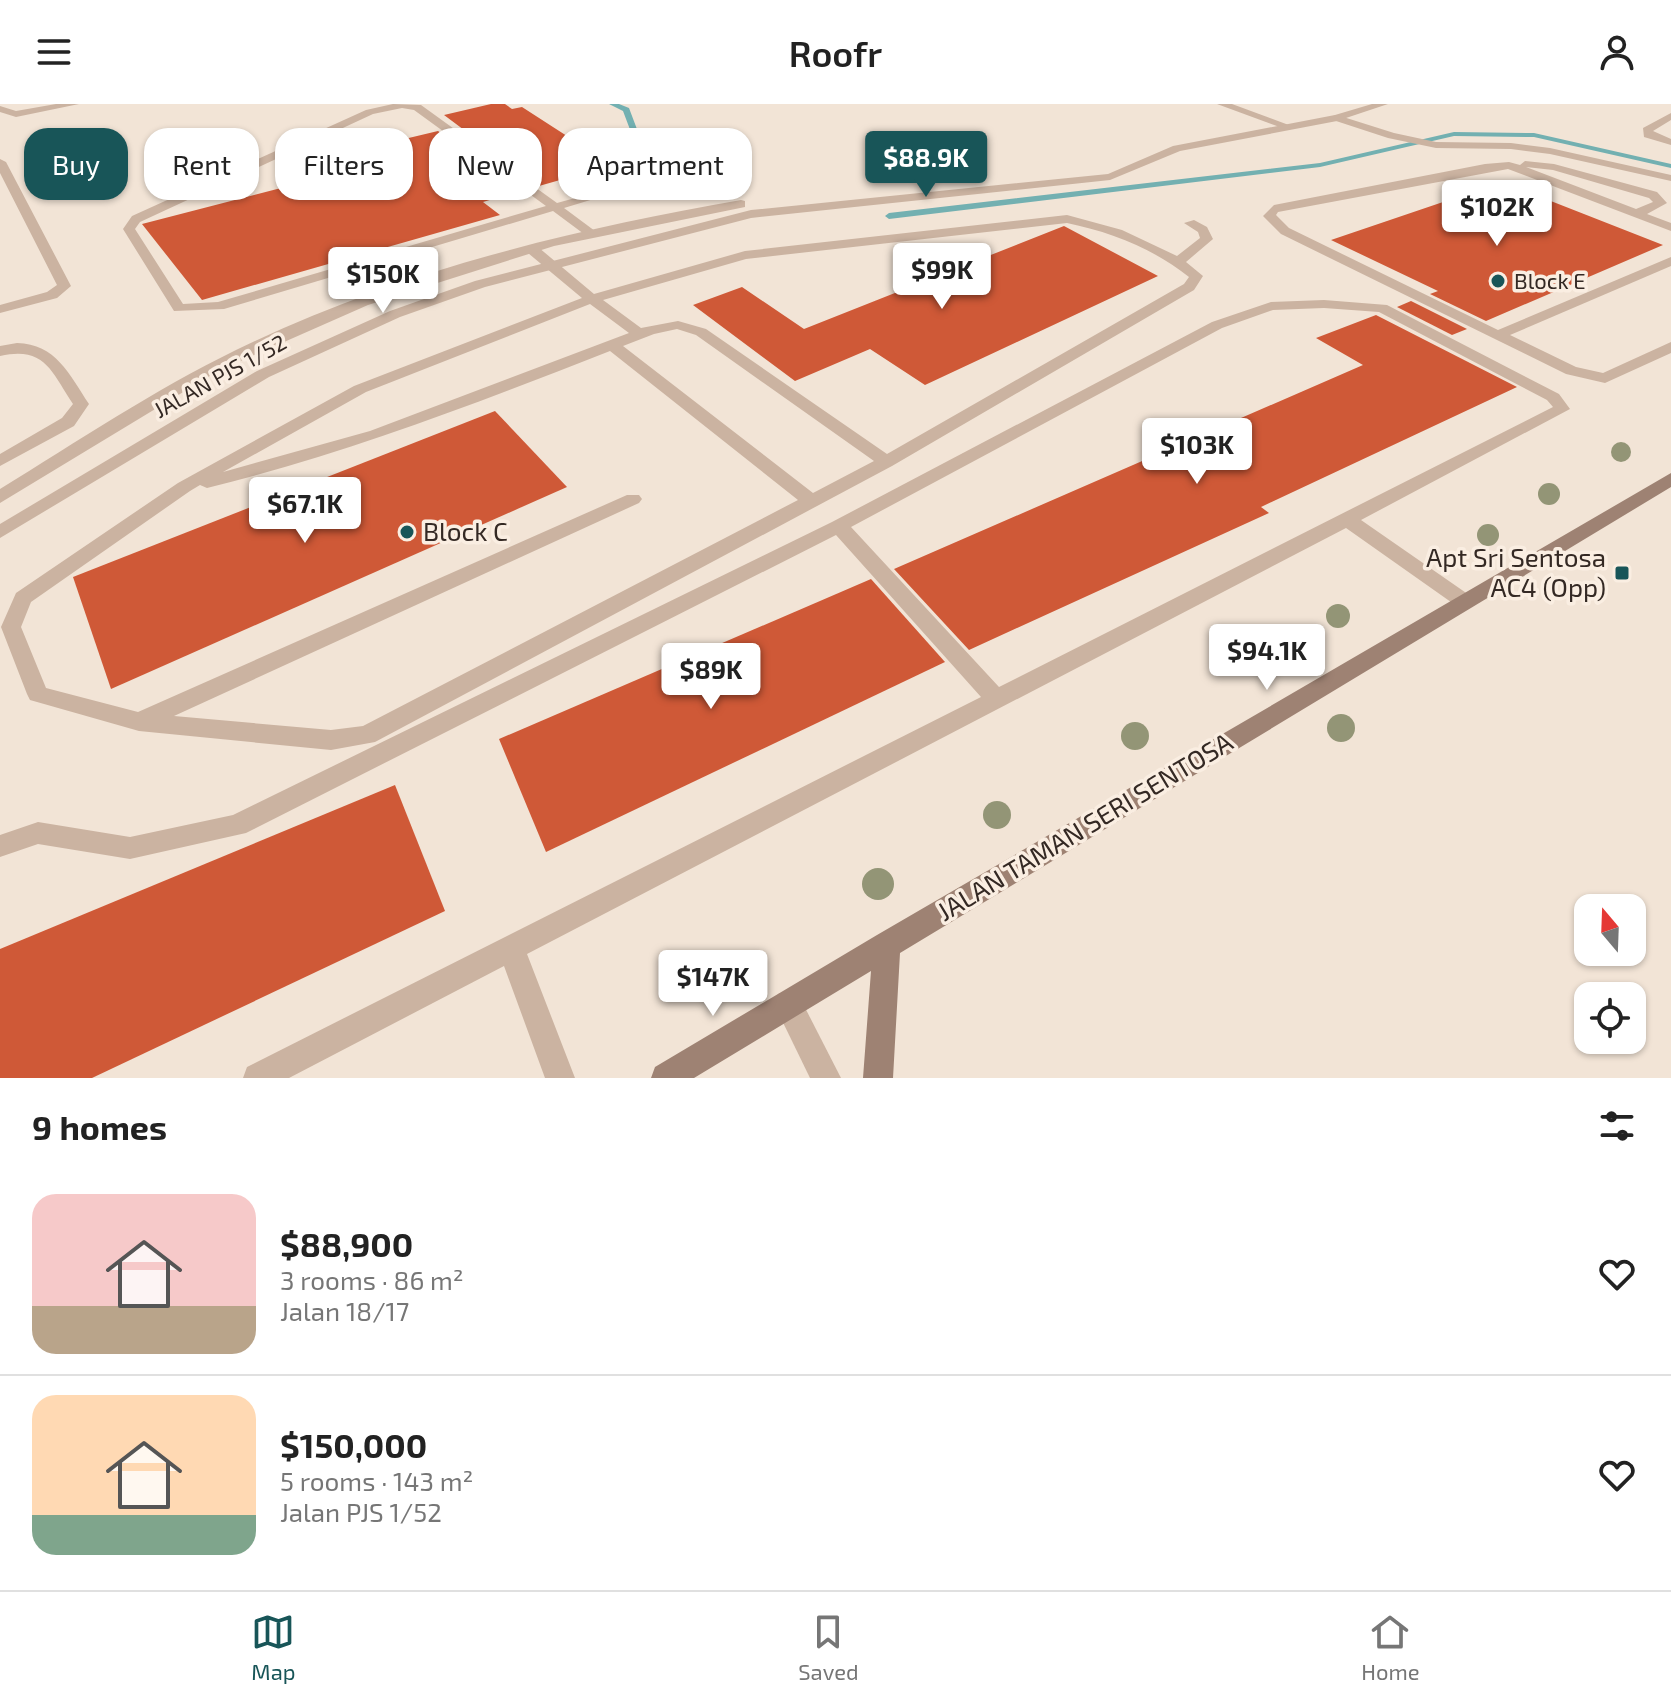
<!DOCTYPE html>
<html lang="en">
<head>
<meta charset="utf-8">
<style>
	:root { --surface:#fff; --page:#f2f2f2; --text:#222; --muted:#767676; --line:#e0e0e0; --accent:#185558 }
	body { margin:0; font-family:"Exo 2",sans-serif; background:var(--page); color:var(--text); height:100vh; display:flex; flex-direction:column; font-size:30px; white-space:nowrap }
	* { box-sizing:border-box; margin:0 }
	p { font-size:26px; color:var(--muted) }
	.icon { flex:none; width:44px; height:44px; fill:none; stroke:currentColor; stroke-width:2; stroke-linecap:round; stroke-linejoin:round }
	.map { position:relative; height:974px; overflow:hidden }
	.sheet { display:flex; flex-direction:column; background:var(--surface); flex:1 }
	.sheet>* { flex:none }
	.banner { position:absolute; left:24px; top:24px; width:800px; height:72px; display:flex; gap:16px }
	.needle { width:52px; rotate:341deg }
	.tools { position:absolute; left:1574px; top:790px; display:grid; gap:16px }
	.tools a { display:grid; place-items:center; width:72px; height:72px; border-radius:16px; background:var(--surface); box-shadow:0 2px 6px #0004; font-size:40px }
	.price { position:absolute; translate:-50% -68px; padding:0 18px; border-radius:8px; background:#fff; color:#222; font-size:26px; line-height:52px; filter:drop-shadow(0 2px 4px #0008) }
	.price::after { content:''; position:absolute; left:50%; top:48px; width:24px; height:18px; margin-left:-12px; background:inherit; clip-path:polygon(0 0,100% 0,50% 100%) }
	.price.current { background:var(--accent); color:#fff }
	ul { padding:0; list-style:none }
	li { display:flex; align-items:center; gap:24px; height:200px; padding:0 32px }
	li+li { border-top:2px solid var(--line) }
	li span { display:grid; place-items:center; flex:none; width:224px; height:160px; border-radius:24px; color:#555 }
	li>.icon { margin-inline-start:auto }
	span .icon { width:96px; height:96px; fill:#fffc; stroke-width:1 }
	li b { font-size:34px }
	h2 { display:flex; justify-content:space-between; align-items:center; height:96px; padding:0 32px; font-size:34px }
	.pill { padding:0 28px; border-radius:24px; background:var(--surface); box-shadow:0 2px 6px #0004; font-size:28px; line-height:72px }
	.pill.current { background:var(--accent); color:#fff }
	header { display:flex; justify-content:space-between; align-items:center; height:104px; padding:0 32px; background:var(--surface); font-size:36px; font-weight:600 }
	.menu { display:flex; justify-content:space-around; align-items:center; height:112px; border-top:2px solid var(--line); background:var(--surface); font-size:22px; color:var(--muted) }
	.menu a { display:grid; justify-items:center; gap:4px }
	.menu .current { color:var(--accent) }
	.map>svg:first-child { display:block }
</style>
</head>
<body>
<header><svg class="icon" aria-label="menu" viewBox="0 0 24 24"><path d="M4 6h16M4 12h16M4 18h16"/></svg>Roofr<svg class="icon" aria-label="person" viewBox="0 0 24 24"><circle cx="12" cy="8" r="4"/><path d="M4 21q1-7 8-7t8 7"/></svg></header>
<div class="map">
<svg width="1671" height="974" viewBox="0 0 1671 974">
	<rect width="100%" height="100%" fill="#f2e4d6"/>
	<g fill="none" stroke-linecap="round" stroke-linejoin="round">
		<!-- stream -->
		<g fill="#73b0b1" fill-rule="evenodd">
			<polygon points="609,0 619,0 629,4 649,57 699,89 699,93 693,93 643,60 623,7"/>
			<polygon points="1454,28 1534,29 1671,60 1671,64 1534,33 1454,32 1320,63 889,115 885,112 889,109 1320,59"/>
		</g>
	</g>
	<!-- building -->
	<g fill="#cf5937">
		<polygon points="491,0 505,0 512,5 522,3 601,54 578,61 588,68 539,82 444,11"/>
		<polygon points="438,27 520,87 483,98 500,111 202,196 142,120 366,62 350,48"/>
		<polygon points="1502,78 1663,141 1486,217 1430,190 1438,187 1331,136"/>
		<polygon points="1064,122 1158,172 925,281 870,245 795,277 693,201 742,183 804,225"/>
		<polygon points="1411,197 1467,225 1452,231 1397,203"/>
		<polygon points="1376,211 1517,283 1261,403 1269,409 969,546 894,465 1363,261 1316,234"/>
		<polygon points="495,307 567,383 111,585 73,473"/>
		<polygon points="871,475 945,558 546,748 499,635"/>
		<polygon points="395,681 445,807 92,974 0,974 0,845"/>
	</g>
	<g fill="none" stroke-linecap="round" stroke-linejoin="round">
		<!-- service -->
		<g fill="#cbb3a1" fill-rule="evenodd">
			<path d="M393 0 421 1 557 99 597 88V94L564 104 599 130 588 133 553 107 224 205 174 207 123 125 132 112 366 6ZM402 4 414 6 546 102 218 198 183 200 135 125 140 118 373 10Z"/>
			<polygon points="1217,0 1232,0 1294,23 1285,25"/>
			<polygon points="1671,9 1671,16 1653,27 1671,35 1671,41 1644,33 1643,24"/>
			<polygon points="1337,11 1394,29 1436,38 1511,39 1550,44 1671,71 1671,77 1550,50 1511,45 1436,44 1388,34 1333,16 1333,12"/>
			<polygon points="0,55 6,58 71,182 57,194 0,209 0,201 47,188 57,181 0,69"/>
			<path d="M1525 57 1554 60 1657 88 1667 99 1647 110 1671 119V127L1508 65 1278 108 1276 111 1289 124 1498 226 1671 153V162L1510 231 1576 263 1603 269 1671 238V249L1605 279 1566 270 1281 130 1263 112 1274 101 1485 60 1509 58 1520 61ZM1526 63 1553 66 1649 94 1653 98 1636 105Z"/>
			<path d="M1067 111 1122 126 1177 152 1200 134 1198 128 1184 119 1194 116 1207 123 1213 135 1186 158 1203 172 1194 186 892 362 375 638 331 646 139 627 30 596 27 590 1 523 16 489 178 379 354 282 582 194 528 149V143H538L594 190 745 147ZM1067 119C1111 128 1154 145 1189 173L1184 180 887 350 706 225 678 217 641 224 603 196 746 155ZM590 200 629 229 370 327 223 368 366 288ZM677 225 696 231 874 357 813 389 623 242 654 230ZM610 247 798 396 363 622 331 626 174 612 639 399 642 395 639 391H627L138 608 46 584 21 523 31 498 190 387 200 381 207 384C346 350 477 299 610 247Z"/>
			<path d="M1324 196 1387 201 1559 290 1570 305 1361 416 1472 493 1475 498 1472 503H1458L1346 424 527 850 575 974H545L504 862 289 974H243L247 963 981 593 836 431 246 729 130 755 38 740 0 753V731L38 718 130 733 233 711 832 418 1212 218 1271 198ZM1324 204 1379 208 1547 296 1553 303 999 583 851 423 1222 224 1273 206Z"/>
			<path d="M17 239C56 240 69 270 89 300L74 322 0 362V350L62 314 73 300C51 267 45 242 0 252V242Z"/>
		</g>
		<!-- minor -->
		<g fill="#cbb3a1" fill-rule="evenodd">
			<polygon points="56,0 79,0 16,13 0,8 0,2 16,7"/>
			<polygon points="1372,0 1388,0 1337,17 1180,47 1110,76 751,114 485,183 400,213 269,273 0,434 0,420 257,267 390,207 475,177 751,106 1108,70 1173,42 1335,11"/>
			<path d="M741 96 745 97V103L554 142 368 201 218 267 0 399V385C78 337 154 286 236 246 394 169 568 126 741 96Z"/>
			<polygon points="788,886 798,890 841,974 810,974 774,900 778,890"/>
		</g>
		<!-- secondary -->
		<polygon fill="#9e8273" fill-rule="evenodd" points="1671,369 1671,383 900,849 893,974 863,974 871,867 694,974 651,974 655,963 877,831"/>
	</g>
	<!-- trees -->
	<g fill="#939576">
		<circle cx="1621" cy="348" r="10"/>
		<circle cx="1549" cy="390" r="11"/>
		<circle cx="1488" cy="431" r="11"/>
		<circle cx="1338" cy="512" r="12"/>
		<circle cx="1341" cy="624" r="14"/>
		<circle cx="1135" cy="632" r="14"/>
		<circle cx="997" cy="711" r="14"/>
		<circle cx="878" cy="780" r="16"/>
		<circle cx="688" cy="873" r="16"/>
	</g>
	<!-- markers -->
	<g fill="#185558" stroke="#faeee2" stroke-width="3">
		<circle cx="1498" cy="177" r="8"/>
		<circle cx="407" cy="428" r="8"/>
		<rect x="1614" y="461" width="16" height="16" rx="4"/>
	</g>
	<g text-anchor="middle" stroke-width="7" stroke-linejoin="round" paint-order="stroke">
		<!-- far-poi labels -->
		<g font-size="22" fill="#342924" stroke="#faeee2" text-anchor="start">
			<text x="1514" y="185">Block E</text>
		</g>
		<!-- far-street labels -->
		<g font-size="22" fill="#342924" stroke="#faeee2">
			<text transform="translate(220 272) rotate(-29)" y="8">JALAN PJS 1/52</text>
		</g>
		<!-- poi labels -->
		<g font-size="26" fill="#342924" stroke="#faeee2" text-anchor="start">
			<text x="423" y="437">Block C</text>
			<text x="1606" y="463" text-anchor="end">Apt Sri Sentosa<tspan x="1606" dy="30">AC4 (Opp)</tspan></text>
		</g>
		<!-- street labels -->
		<g font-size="26" fill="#342924" stroke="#faeee2">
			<text transform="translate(1085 723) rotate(-31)" y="9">JALAN TAMAN SERI SENTOSA</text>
		</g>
	</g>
</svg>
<div class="tools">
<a><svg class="needle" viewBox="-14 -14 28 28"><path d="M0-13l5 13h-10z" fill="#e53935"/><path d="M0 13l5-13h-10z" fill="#767676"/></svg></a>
<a><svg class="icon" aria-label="locate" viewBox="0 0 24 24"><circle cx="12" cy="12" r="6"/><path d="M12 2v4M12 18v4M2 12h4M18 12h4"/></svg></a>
</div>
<b class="price current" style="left:926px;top:95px">$88.9K</b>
<b class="price" style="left:1497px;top:144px">$102K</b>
<b class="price" style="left:942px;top:207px">$99K</b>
<b class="price" style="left:383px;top:211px">$150K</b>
<b class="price" style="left:1197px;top:382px">$103K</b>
<b class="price" style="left:305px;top:441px">$67.1K</b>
<b class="price" style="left:1267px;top:588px">$94.1K</b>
<b class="price" style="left:711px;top:607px">$89K</b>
<b class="price" style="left:713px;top:914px">$147K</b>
<div class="banner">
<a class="pill current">Buy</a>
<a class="pill">Rent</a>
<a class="pill">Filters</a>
<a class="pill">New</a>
<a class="pill">Apartment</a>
</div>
</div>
<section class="sheet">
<h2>9 homes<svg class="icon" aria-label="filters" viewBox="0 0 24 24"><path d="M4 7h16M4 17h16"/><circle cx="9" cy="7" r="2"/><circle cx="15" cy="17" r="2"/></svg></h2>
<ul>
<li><span style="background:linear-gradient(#f6c9c9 70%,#b9a48a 0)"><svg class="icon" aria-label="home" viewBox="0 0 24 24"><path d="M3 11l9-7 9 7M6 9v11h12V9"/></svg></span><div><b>$88,900</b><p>3 rooms · 86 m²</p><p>Jalan 18/17</p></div><svg class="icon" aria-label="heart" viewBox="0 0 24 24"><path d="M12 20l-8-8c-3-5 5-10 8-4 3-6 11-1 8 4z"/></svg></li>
<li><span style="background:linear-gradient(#ffd9b3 75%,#7fa58c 0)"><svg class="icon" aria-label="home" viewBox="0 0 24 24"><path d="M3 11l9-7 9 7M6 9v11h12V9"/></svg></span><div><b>$150,000</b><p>5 rooms · 143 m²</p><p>Jalan PJS 1/52</p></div><svg class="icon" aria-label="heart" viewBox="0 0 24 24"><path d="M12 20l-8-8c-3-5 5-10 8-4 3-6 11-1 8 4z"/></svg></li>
</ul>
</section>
<nav class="menu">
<a class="current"><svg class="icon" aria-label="map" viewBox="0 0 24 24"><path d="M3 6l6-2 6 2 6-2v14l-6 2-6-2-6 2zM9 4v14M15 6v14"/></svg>Map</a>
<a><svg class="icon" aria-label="saved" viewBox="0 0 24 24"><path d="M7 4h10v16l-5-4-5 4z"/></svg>Saved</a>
<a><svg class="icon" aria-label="home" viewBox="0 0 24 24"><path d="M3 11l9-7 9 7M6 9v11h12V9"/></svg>Home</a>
</nav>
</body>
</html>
